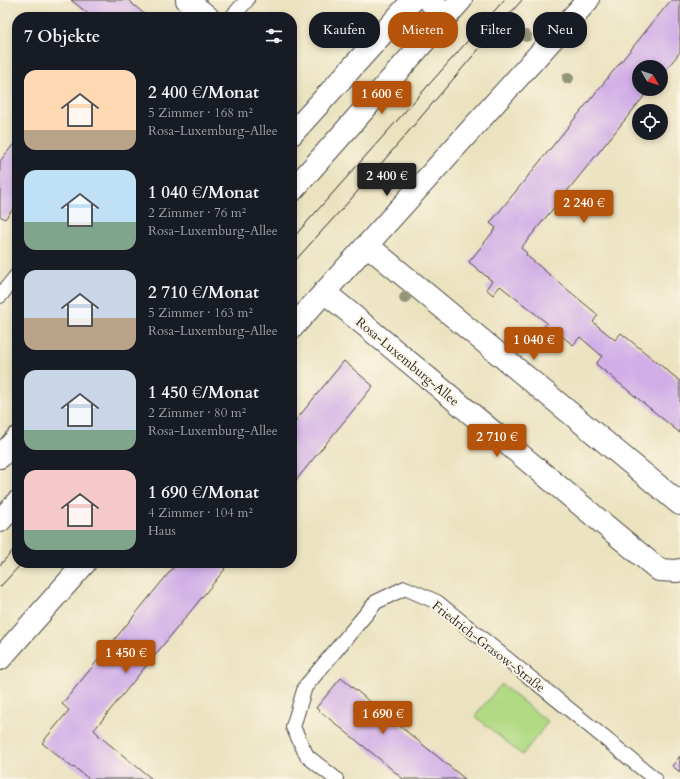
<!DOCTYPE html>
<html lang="de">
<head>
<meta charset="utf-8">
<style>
	:root { --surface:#171b24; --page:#242831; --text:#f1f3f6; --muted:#9ea1a6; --accent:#b45309 }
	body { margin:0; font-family:Cardo,serif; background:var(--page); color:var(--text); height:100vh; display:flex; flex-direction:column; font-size:15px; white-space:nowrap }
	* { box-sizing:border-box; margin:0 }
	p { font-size:13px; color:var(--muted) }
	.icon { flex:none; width:22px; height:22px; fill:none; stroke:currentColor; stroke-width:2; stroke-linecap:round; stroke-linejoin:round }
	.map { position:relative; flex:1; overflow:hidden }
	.details { position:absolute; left:12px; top:12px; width:285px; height:556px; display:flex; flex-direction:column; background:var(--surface); border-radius:16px; box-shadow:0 2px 6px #0003 }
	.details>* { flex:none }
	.top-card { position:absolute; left:309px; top:12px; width:311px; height:36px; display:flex; gap:8px }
	.needle { width:26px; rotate:129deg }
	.controls { position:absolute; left:632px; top:60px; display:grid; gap:8px }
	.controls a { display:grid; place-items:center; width:36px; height:36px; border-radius:50%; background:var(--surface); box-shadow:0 2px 6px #0003; font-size:20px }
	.price { position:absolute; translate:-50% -34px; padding:0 9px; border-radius:4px; background:var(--accent); color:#fff; font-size:13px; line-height:26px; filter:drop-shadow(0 1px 2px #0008) }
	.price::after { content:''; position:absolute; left:50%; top:24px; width:12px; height:9px; margin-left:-6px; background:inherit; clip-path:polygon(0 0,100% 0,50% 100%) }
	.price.current { background:#222; color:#fff }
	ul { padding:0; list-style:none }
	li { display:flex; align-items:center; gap:12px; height:100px; padding:0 12px }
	li span { display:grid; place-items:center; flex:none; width:112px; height:80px; border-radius:12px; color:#555 }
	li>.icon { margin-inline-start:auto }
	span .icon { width:48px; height:48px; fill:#fffc; stroke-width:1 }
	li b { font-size:17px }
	h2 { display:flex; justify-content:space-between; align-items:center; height:48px; padding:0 12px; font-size:17px }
	.tag { padding:0 14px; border-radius:16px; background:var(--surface); box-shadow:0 2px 6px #0003; font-size:14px; line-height:36px }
	.tag.current { background:var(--accent); color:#fff }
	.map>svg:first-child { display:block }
</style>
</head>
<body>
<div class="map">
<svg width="680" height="779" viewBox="0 0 680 779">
	<rect width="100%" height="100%" fill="#fcf5e5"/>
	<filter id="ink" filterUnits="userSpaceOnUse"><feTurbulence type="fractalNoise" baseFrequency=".025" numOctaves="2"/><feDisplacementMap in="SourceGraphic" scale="8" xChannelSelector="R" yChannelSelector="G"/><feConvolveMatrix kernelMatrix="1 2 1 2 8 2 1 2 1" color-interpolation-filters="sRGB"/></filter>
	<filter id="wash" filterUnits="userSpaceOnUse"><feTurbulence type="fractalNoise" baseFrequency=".012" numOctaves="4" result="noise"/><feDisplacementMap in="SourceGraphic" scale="16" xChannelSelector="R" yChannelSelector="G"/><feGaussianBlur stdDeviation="0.9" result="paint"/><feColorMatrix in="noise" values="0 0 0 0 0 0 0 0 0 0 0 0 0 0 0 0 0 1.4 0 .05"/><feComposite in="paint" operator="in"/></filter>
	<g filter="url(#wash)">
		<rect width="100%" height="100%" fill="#ebe2c0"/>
		<!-- green -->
		<polygon fill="#b1da84" stroke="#6e8258" points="501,684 548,722 522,755 475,716"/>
		<g id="blocks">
			<!-- building -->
			<g fill="#d1aee7">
				<polygon points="71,0 130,0 129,1 148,17 92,17"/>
				<polygon points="671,0 680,0 680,52 661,76 661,67 639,67 639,89 650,89 521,248 527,253 526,255 598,315 593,322 615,340 621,333 680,381 680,433 596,364 602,356 580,337 573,345 557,332 552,339 541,330 547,323 500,286 493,295 486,289 492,281 469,262 496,228 490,223"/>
				<polygon points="17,140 17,204 5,219 0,216 0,161"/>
				<polygon points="344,361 373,386 292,485 292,425"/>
				<polygon points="177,563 218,563 225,569 94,730 99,735 98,735 152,779 89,779 74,767 73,768 42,743 69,710 62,704"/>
				<polygon points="341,678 465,779 403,779 382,761 316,708"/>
				<polygon points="680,756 680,772 672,766"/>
			</g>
		</g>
	</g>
	<g filter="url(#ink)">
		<use href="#blocks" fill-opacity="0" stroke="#484641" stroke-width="1"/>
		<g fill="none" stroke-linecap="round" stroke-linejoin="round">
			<defs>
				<g id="service">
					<polyline points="232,17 247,0"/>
					<polyline points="0,296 17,275"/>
					<polyline points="336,779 307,756 293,727 305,687 376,602 405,588 437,602 655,779"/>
				</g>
				<g id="minor">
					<polyline points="187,0 208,17"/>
					<polyline points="367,245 680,504"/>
					<polyline points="324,292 344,308 659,570 677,571 680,570"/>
					<polyline points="292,328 588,0"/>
					<polyline points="0,659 85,563"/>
				</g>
				<g id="tertiary">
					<polyline points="428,0 447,16"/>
					<polyline points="292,134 413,0"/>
					<polyline points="292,191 461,0"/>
					<polyline points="0,457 17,438"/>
					<polyline points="0,521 17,502"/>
				</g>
			</defs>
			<!-- service casing -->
			<use href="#service" stroke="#484641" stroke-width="16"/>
			<!-- minor casing -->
			<use href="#minor" stroke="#484641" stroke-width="24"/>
			<!-- tertiary casing -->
			<use href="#tertiary" stroke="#484641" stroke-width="24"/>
			<!-- service -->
			<use href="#service" stroke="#fff" stroke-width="14"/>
			<!-- minor -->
			<use href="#minor" stroke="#fff" stroke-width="22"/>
			<!-- tertiary -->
			<use href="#tertiary" stroke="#fff" stroke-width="22"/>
			<!-- tram -->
			<g stroke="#2b2b2b" stroke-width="1">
				<polyline points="292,239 504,0"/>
				<polyline points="292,264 351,199 472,57 522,0"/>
				<polyline points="0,565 17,546"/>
				<polyline points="0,587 22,563"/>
			</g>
		</g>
		<!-- trees -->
		<g fill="#94967a">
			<circle cx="526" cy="36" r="6"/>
			<circle cx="568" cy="78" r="6"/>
			<circle cx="405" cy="298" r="6"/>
		</g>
	</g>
	<g text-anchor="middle" stroke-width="4" stroke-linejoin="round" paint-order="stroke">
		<!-- street labels -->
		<g font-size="13" fill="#2b2b2b" stroke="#fcf5e5">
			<text transform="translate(408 361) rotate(40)" y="5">Rosa-Luxemburg-Allee</text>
			<text transform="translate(489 646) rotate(38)" y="5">Friedrich-Grasow-Straße</text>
		</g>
	</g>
</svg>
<div class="controls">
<a><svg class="needle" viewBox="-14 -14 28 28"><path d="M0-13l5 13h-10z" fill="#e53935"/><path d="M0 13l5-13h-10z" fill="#9ea1a6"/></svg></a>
<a><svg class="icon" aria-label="locate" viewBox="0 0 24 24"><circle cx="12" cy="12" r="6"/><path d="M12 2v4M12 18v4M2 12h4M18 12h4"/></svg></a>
</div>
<b class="price" style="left:382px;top:115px">1 600 €</b>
<b class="price current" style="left:387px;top:197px">2 400 €</b>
<b class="price" style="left:584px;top:224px">2 240 €</b>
<b class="price" style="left:534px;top:361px">1 040 €</b>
<b class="price" style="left:497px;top:458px">2 710 €</b>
<b class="price" style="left:126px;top:674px">1 450 €</b>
<b class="price" style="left:383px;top:735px">1 690 €</b>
<div class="top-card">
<a class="tag">Kaufen</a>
<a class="tag current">Mieten</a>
<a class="tag">Filter</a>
<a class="tag">Neu</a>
</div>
<section class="details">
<h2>7 Objekte<svg class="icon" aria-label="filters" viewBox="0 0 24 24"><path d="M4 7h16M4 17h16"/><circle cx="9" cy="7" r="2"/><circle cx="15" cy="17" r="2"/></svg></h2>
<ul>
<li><span style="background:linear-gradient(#ffd9b3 75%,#b9a48a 0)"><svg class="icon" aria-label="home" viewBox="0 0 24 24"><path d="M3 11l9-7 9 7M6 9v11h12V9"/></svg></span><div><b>2 400 €/Monat</b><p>5 Zimmer · 168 m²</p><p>Rosa-Luxemburg-Allee</p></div></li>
<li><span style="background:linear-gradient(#bfe0f5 65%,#7fa58c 0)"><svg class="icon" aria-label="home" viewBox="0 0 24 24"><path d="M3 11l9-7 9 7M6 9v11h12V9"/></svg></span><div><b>1 040 €/Monat</b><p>2 Zimmer · 76 m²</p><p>Rosa-Luxemburg-Allee</p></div></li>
<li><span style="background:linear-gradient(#c9d6e8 60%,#b9a48a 0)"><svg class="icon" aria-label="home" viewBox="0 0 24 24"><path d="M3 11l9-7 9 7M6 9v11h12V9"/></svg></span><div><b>2 710 €/Monat</b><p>5 Zimmer · 163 m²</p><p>Rosa-Luxemburg-Allee</p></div></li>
<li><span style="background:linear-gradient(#c9d6e8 75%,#7fa58c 0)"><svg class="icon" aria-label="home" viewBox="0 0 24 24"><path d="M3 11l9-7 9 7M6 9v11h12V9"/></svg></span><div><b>1 450 €/Monat</b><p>2 Zimmer · 80 m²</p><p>Rosa-Luxemburg-Allee</p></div></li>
<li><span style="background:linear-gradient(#f6c9c9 75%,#7fa58c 0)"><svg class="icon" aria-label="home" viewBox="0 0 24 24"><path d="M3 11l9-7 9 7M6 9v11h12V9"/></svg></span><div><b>1 690 €/Monat</b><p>4 Zimmer · 104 m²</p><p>Haus</p></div></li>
</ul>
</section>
</div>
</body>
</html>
